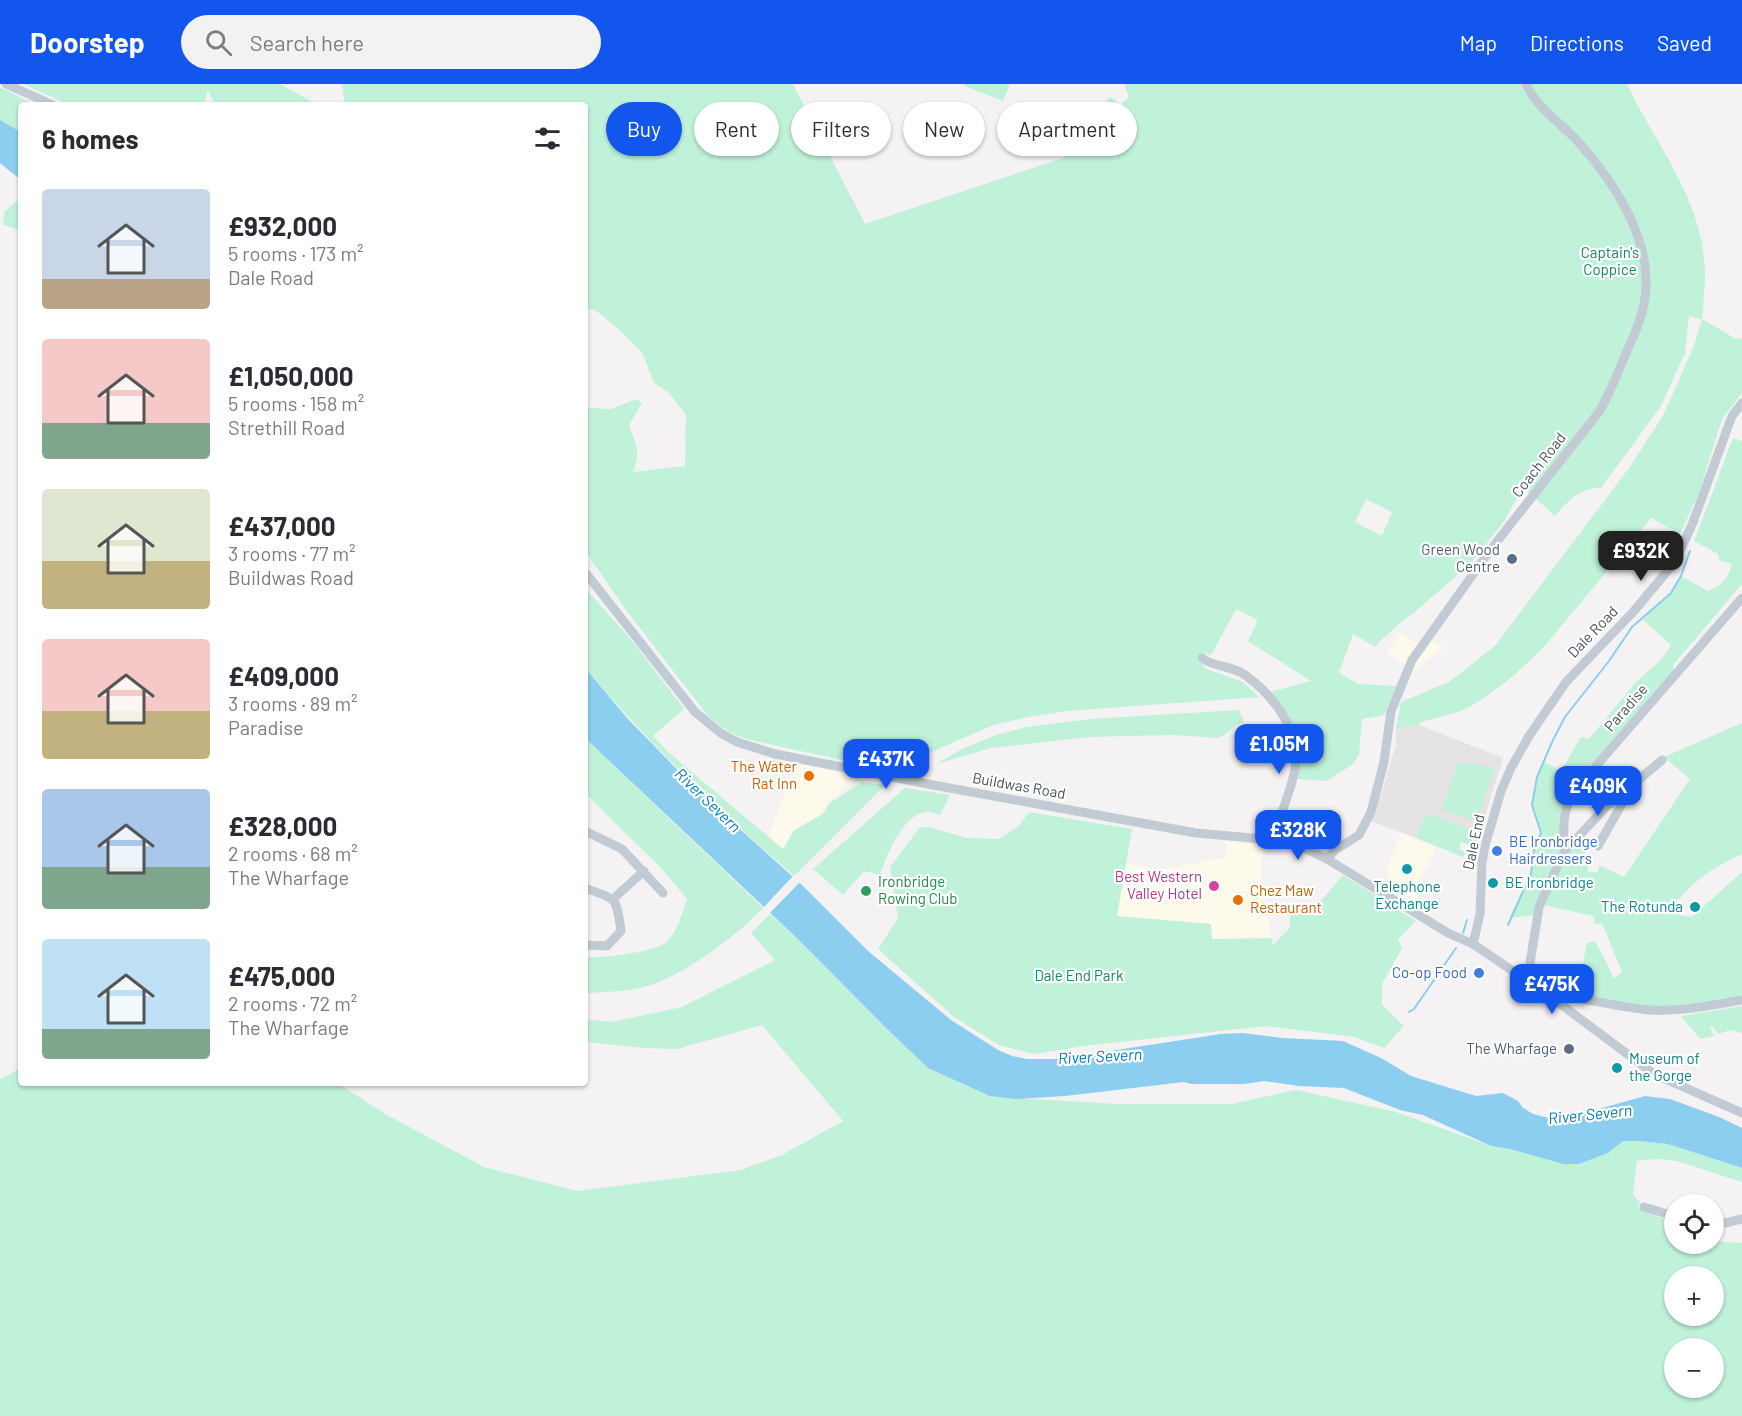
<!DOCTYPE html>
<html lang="en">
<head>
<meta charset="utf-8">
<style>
	:root { --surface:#fff; --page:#f2f2f3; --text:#2b2b33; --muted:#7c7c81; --accent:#1256ed }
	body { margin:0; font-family:Barlow,sans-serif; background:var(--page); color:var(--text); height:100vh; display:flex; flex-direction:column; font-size:22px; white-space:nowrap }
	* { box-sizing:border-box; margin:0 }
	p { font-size:20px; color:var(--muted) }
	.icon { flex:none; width:33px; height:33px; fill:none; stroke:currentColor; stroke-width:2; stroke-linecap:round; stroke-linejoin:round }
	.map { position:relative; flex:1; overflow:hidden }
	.sheet { position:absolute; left:18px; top:18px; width:570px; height:984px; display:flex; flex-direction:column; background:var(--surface); border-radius:6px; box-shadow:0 2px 4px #0004 }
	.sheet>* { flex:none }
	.hud { position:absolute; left:606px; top:18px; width:570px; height:54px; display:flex; gap:12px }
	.fabs { position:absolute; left:1664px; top:1110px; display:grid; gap:12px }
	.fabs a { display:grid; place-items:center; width:60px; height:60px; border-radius:50%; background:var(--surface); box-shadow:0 2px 4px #0004; font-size:30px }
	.price { position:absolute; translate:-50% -51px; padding:0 14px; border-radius:12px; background:var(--accent); color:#fff; font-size:20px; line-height:39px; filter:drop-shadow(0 2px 3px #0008) }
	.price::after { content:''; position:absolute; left:50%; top:36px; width:18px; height:14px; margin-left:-9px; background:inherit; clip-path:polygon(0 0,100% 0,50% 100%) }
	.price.current { background:#222; color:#fff }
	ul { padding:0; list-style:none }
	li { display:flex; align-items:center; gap:18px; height:150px; padding:0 24px }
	li span { display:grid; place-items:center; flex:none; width:168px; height:120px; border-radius:6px; color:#555 }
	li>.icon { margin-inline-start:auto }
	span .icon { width:72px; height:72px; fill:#fffc; stroke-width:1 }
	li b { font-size:26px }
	h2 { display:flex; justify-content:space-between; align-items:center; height:72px; padding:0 24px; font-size:26px }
	.pill { padding:0 21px; border-radius:27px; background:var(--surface); box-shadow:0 2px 4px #0004; font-size:21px; line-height:54px }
	.pill.current { background:var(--accent); color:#fff }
	header { display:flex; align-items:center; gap:36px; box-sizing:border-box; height:84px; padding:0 30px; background:var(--accent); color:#fff }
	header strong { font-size:28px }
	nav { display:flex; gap:33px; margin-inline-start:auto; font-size:21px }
	.search { width:420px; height:54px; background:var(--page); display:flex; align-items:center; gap:15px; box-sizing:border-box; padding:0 21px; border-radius:33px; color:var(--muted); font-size:22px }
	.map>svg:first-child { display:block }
</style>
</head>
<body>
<header>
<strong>Doorstep</strong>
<div class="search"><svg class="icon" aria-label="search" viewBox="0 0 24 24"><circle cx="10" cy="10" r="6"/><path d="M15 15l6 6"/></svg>Search here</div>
<nav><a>Map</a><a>Directions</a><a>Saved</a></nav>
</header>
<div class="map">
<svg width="1742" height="1332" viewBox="0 0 1742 1332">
	<rect width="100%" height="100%" fill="#f4f2f2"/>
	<!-- commercial -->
	<g fill="#fdfaec">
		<polygon points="1400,548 1424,563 1429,555 1442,564 1412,589 1405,580 1387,569"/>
		<polygon points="796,679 859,693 830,715 819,732 794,746 783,766 769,751"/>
		<polygon points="1402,749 1436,763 1427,786 1425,785 1415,822 1396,810 1387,788 1391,773"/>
		<polygon points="1226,757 1266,762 1261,775 1261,795 1272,854 1211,855 1211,840 1117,832 1125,780 1166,785 1225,773"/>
	</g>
	<!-- education -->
	<polygon fill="#e5e3e4" points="1419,641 1503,674 1480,748 1426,729 1416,754 1371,737 1379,717 1396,661 1396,644"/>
	<!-- green -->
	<g fill="#c0f2d9" fill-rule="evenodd">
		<polygon points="23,0 280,0 318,21 215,21 208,5 204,21 69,21"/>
		<path d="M342 0H793L865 140 1066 73 1062 53 1111 13 1120 21 1129 13 1124 0H1627C1656 62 1704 116 1705 189 1705 205 1703 220 1702 235L1736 255 1742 254V309L1722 335 1699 409 1680 450 1651 434 1543 564 1512 593 1480 617 1461 627 1421 638 1419 641 1396 644 1401 618 1449 598 1495 562 1629 384 1663 332 1693 264 1702 236 1689 232 1685 269 1661 322 1601 404C1579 404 1568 417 1555 432L1523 403 1505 436 1471 479 1409 533 1406 534 1378 559 1376 563 1353 550 1339 589 1358 600 1396 602 1384 631 1362 635 1359 671 1352 681 1326 697 1297 695C1293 665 1293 630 1270 608L1311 597 1248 557 1257 539 1256 535 1236 525 1211 571 1206 569 1202 574 1204 584 1243 598 1259 613 1067 627 1028 633 997 640 965 653 901 682 896 688 755 657 743 654 729 648 708 632 626 526 585 467V313L589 324 611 325 636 315 642 319 629 341C636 362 641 366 633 388L685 382 686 331 669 309 654 299 642 268 614 241 595 226 585 224V21H345ZM1366 415 1392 428 1382 452 1355 438Z"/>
		<polygon points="964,0 1010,0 1003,17 964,2"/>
		<polygon points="0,3 35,21 21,21 21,48 0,36"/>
		<polygon points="21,113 21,147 3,140 5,127"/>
		<path d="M1733 354 1742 357V500L1673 581 1674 586 1572 703 1561 726 1559 767 1535 831 1509 834 1530 790 1534 765 1541 749 1532 721 1537 693 1543 677 1561 687 1581 653 1589 655 1636 598 1662 575 1671 561 1641 534 1671 509 1681 492 1708 507C1722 502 1728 494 1732 480L1719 476 1718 470 1694 457Z"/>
		<path d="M585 504 633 558 684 625 653 652 668 668 783 765 794 746 823 730 830 719 862 698 885 701 794 792C719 727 649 660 585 584Z"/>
		<polygon points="1239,626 1244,638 1235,641 1226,650 1218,654 1173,651 1088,653 991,664 936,680 962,665 996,651 1026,643 1090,635"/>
		<path d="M1742 639V770C1711 784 1698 794 1675 819L1678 831 1692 833 1742 788V914L1668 925 1585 913 1584 901 1581 900V888L1587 859 1595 857 1614 894 1622 888 1602 839 1595 840 1593 832 1543 821 1568 771 1577 761 1588 772V788H1598L1599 781 1624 793 1690 695 1664 673Z"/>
		<path d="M585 654 763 824C734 854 678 897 636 905 619 908 602 908 585 909V873C599 875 652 868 664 860 676 853 683 827 687 815L662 785 585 709Z"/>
		<polygon points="1458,678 1495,683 1477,737 1442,726"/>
		<path d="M905 704 950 711 940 731C936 730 930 727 926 728 903 729 886 773 880 791L864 787 843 811 813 785Z"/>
		<path d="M1029 728 1132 745 1117 832 1211 840 1212 855 1272 854 1273 861 1290 844V821C1298 821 1308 822 1315 820 1323 818 1336 798 1343 791L1416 837 1398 855 1402 864 1382 900V921L1404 942 1384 964 1355 953 1266 942 1091 961 1034 970 999 961 954 933 878 865 898 834 890 783 920 743H929L967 754 998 755 1018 743Z"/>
		<polygon points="1426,729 1480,748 1477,763 1461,758 1459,765 1465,768 1463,773 1416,754"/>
		<path d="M770 830 802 859 882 940 998 1013 1116 1020H1232L1296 1006 1396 1028 1491 1062 1510 1065 1563 1080H1579L1608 1069 1623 1057H1638L1668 1060 1742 1084V1098L1677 1077 1657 1075 1637 1077 1633 1110 1640 1119 1638 1124 1674 1139V1160H1713V1155L1720 1158 1742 1159V1332H0V995L21 984V999H337L387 1031 484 1083 578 1107 741 1086 782 1071 843 1037 762 941 677 965 644 964 585 958V935L612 938 682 923 775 876 751 849ZM1674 1192H1713V1232H1674ZM1674 1264H1713V1304H1674Z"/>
		<polygon points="1742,922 1742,949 1730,946 1718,950 1713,942 1710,944 1714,952 1700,955 1681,932"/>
	</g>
	<!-- water -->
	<g fill="#8bcef0">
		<polygon points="0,36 21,48 21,96 0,79"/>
		<polygon points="585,584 628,635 699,708 803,802 868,867 951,936 998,966 1012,972 1027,975 1058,975 1221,950 1243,949 1283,954 1343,957 1381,974 1411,992 1476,1012 1503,1009 1518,1017 1523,1024 1533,1030 1549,1034 1570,1033 1645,1012 1670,1015 1719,1033 1742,1044 1742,1084 1668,1060 1638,1057 1623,1057 1608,1069 1579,1080 1563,1080 1510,1065 1491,1062 1423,1031 1400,1026 1344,1004 1299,1002 1264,997 1244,1000 1191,1000 1184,998 1065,1012 1016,1015 990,1012 928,984 882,940 802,859 585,654"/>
	</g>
	<!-- pier -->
	<polygon fill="#f4f2f2" points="795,790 802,796 767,832 761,826"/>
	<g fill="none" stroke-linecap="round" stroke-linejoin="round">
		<!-- stream -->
		<g stroke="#8bcef0" stroke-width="2">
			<polyline points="1508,841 1531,790 1534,765 1541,749 1532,721 1537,693 1553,656 1565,633 1609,577 1632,543 1671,509 1681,492 1690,467"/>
			<polyline points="1463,849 1467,836"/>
			<polyline points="1409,928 1414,925 1456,864"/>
		</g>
		<!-- minor -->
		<g stroke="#c2cad3" stroke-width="9">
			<polyline points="6,0 53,21"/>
			<polyline points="585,488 695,628 722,650 737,658 775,670 933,701 1196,749 1276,756 1304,764 1327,775 1448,849 1473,860 1547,910 1654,990 1742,1029"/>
			<path d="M1202 574C1215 584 1232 581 1245 591 1273 611 1302 648 1295 685 1291 709 1278 731 1276 756"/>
			<polyline points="585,747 622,765 663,809"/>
			<polyline points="1598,762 1623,718 1625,708"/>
			<path d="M1564 768C1564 741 1561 728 1576 705L1742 514"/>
			<path d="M1327 775 1335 766 1359 751 1371 728 1384 678 1391 627 1412 576 1491 465 1599 328C1609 311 1616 293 1624 274 1633 254 1642 235 1645 214 1653 158 1616 101 1581 61 1563 40 1537 25 1526 0"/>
			<path d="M585 804C617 816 616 812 621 847L607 862 585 861"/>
			<polyline points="613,815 644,787"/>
			<polyline points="1473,860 1480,830 1482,779 1485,762 1501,707 1511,684 1529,652 1566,598 1634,527 1674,479 1692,441 1732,332 1742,319"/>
			<polyline points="1527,898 1539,823 1564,768 1605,724 1662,676"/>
			<path d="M1548 910C1582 913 1615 923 1650 926 1681 928 1712 921 1742 916"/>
			<polyline points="1644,1123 1674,1132"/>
			<polyline points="1713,1139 1725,1139 1742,1135"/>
		</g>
	</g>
	<!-- markers -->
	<g fill="#5c6f8a" stroke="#fff" stroke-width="2">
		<circle cx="1512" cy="475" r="6"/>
		<circle cx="1569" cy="965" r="6"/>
	</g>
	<g fill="#e8710a" stroke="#fff" stroke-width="2">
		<circle cx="809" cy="692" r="6"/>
		<circle cx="1238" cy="816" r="6"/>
	</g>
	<g fill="#3f7fe0" stroke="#fff" stroke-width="2">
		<circle cx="1497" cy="767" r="6"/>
		<circle cx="1479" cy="889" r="6"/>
	</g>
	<g fill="#0f9aa8" stroke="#fff" stroke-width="2">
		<circle cx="1407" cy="785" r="6"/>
		<circle cx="1493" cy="799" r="6"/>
		<circle cx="1695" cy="823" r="6"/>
		<circle cx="1617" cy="984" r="6"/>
	</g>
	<circle fill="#d1479c" stroke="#fff" stroke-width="2" cx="1214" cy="802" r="6"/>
	<circle fill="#2e9e5b" stroke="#fff" stroke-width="2" cx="866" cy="807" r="6"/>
	<g text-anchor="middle" stroke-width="4.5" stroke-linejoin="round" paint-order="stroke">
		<!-- park labels -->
		<g font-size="15" fill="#14875c" stroke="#fff">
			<text x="1610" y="174">Captain's<tspan x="1610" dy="17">Coppice</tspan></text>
			<text x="1079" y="897">Dale End Park</text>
		</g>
		<!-- street labels -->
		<g font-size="15" fill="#485260" stroke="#fff">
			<text transform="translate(1539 381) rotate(-52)" y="5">Coach Road</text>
			<text transform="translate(1593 548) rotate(-46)" y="5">Dale Road</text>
			<text transform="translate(1626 624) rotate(-49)" y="5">Paradise</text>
			<text transform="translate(1019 702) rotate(10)" y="5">Buildwas Road</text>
			<text transform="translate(1474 758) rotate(-78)" y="5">Dale End</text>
		</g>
		<!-- service labels -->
		<g font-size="15" fill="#4e5e75" stroke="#fff" text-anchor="end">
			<text x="1500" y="471">Green Wood<tspan x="1500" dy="17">Centre</tspan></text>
			<text x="1557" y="970">The Wharfage</text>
		</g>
		<!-- food labels -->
		<g font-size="15" fill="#c56008" stroke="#fff" text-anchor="end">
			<text x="797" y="688">The Water<tspan x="797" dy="17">Rat Inn</tspan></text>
			<text x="1250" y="812" text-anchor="start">Chez Maw<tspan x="1250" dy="17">Restaurant</tspan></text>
		</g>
		<!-- shop labels -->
		<g font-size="15" fill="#366cbe" stroke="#fff" text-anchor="start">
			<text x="1509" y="763">BE Ironbridge<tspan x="1509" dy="17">Hairdressers</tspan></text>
			<text x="1467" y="894" text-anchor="end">Co-op Food</text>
		</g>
		<!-- hotel labels -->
		<g font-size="15" fill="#b23c85" stroke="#fff" text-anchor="end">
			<text x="1202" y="798">Best Western<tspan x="1202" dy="17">Valley Hotel</tspan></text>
		</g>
		<!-- leisure labels -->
		<g font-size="15" fill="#27864d" stroke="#fff" text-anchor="start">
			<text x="878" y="803">Ironbridge<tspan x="878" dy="17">Rowing Club</tspan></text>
		</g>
		<!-- culture labels -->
		<g font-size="15" fill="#0d838f" stroke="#fff" text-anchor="start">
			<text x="1505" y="804">BE Ironbridge</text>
			<text x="1407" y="808" text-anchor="middle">Telephone<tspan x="1407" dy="17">Exchange</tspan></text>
			<text x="1683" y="828" text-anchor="end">The Rotunda</text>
			<text x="1629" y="980">Museum of<tspan x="1629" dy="17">the Gorge</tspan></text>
		</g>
		<!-- water labels -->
		<g font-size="16" font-style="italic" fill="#077ab5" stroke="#fff">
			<text transform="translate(708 716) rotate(44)" y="6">River Severn</text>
			<text transform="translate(1100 972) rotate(-3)" y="6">River Severn</text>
			<text transform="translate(1590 1030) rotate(-6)" y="6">River Severn</text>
		</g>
	</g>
</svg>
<div class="fabs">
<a><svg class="icon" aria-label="locate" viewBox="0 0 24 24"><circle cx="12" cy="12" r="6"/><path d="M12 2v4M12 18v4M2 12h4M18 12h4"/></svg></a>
<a>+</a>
<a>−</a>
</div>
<b class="price current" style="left:1641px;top:498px">£932K</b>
<b class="price" style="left:1279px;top:691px">£1.05M</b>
<b class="price" style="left:886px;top:706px">£437K</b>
<b class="price" style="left:1598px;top:733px">£409K</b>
<b class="price" style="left:1298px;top:777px">£328K</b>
<b class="price" style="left:1552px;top:931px">£475K</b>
<div class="hud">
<a class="pill current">Buy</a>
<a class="pill">Rent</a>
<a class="pill">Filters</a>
<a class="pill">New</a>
<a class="pill">Apartment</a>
</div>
<section class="sheet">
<h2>6 homes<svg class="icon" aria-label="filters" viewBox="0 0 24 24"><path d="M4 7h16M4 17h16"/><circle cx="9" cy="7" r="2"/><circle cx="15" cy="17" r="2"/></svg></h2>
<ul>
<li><span style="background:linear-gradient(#c9d6e8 75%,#b9a48a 0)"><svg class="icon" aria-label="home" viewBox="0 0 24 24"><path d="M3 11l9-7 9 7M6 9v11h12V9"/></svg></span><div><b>£932,000</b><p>5 rooms · 173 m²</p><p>Dale Road</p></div></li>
<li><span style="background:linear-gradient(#f6c9c9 70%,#7fa58c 0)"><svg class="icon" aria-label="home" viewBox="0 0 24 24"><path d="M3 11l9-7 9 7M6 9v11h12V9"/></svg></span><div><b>£1,050,000</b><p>5 rooms · 158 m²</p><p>Strethill Road</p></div></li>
<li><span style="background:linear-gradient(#dfe7d0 60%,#c2b280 0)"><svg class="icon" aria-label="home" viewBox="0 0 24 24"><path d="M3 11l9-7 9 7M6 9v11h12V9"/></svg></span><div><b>£437,000</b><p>3 rooms · 77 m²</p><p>Buildwas Road</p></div></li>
<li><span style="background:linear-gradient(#f6c9c9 60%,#c2b280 0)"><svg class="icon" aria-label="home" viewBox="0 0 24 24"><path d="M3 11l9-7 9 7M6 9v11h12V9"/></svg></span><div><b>£409,000</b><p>3 rooms · 89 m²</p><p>Paradise</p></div></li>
<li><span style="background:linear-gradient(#a9c7e8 65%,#7fa58c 0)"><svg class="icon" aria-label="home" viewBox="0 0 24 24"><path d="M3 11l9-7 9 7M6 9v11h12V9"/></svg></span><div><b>£328,000</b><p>2 rooms · 68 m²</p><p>The Wharfage</p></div></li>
<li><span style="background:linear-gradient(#bfe0f5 75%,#7fa58c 0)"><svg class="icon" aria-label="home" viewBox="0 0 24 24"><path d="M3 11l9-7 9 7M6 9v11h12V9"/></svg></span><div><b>£475,000</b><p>2 rooms · 72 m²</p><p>The Wharfage</p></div></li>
</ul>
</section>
</div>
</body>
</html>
